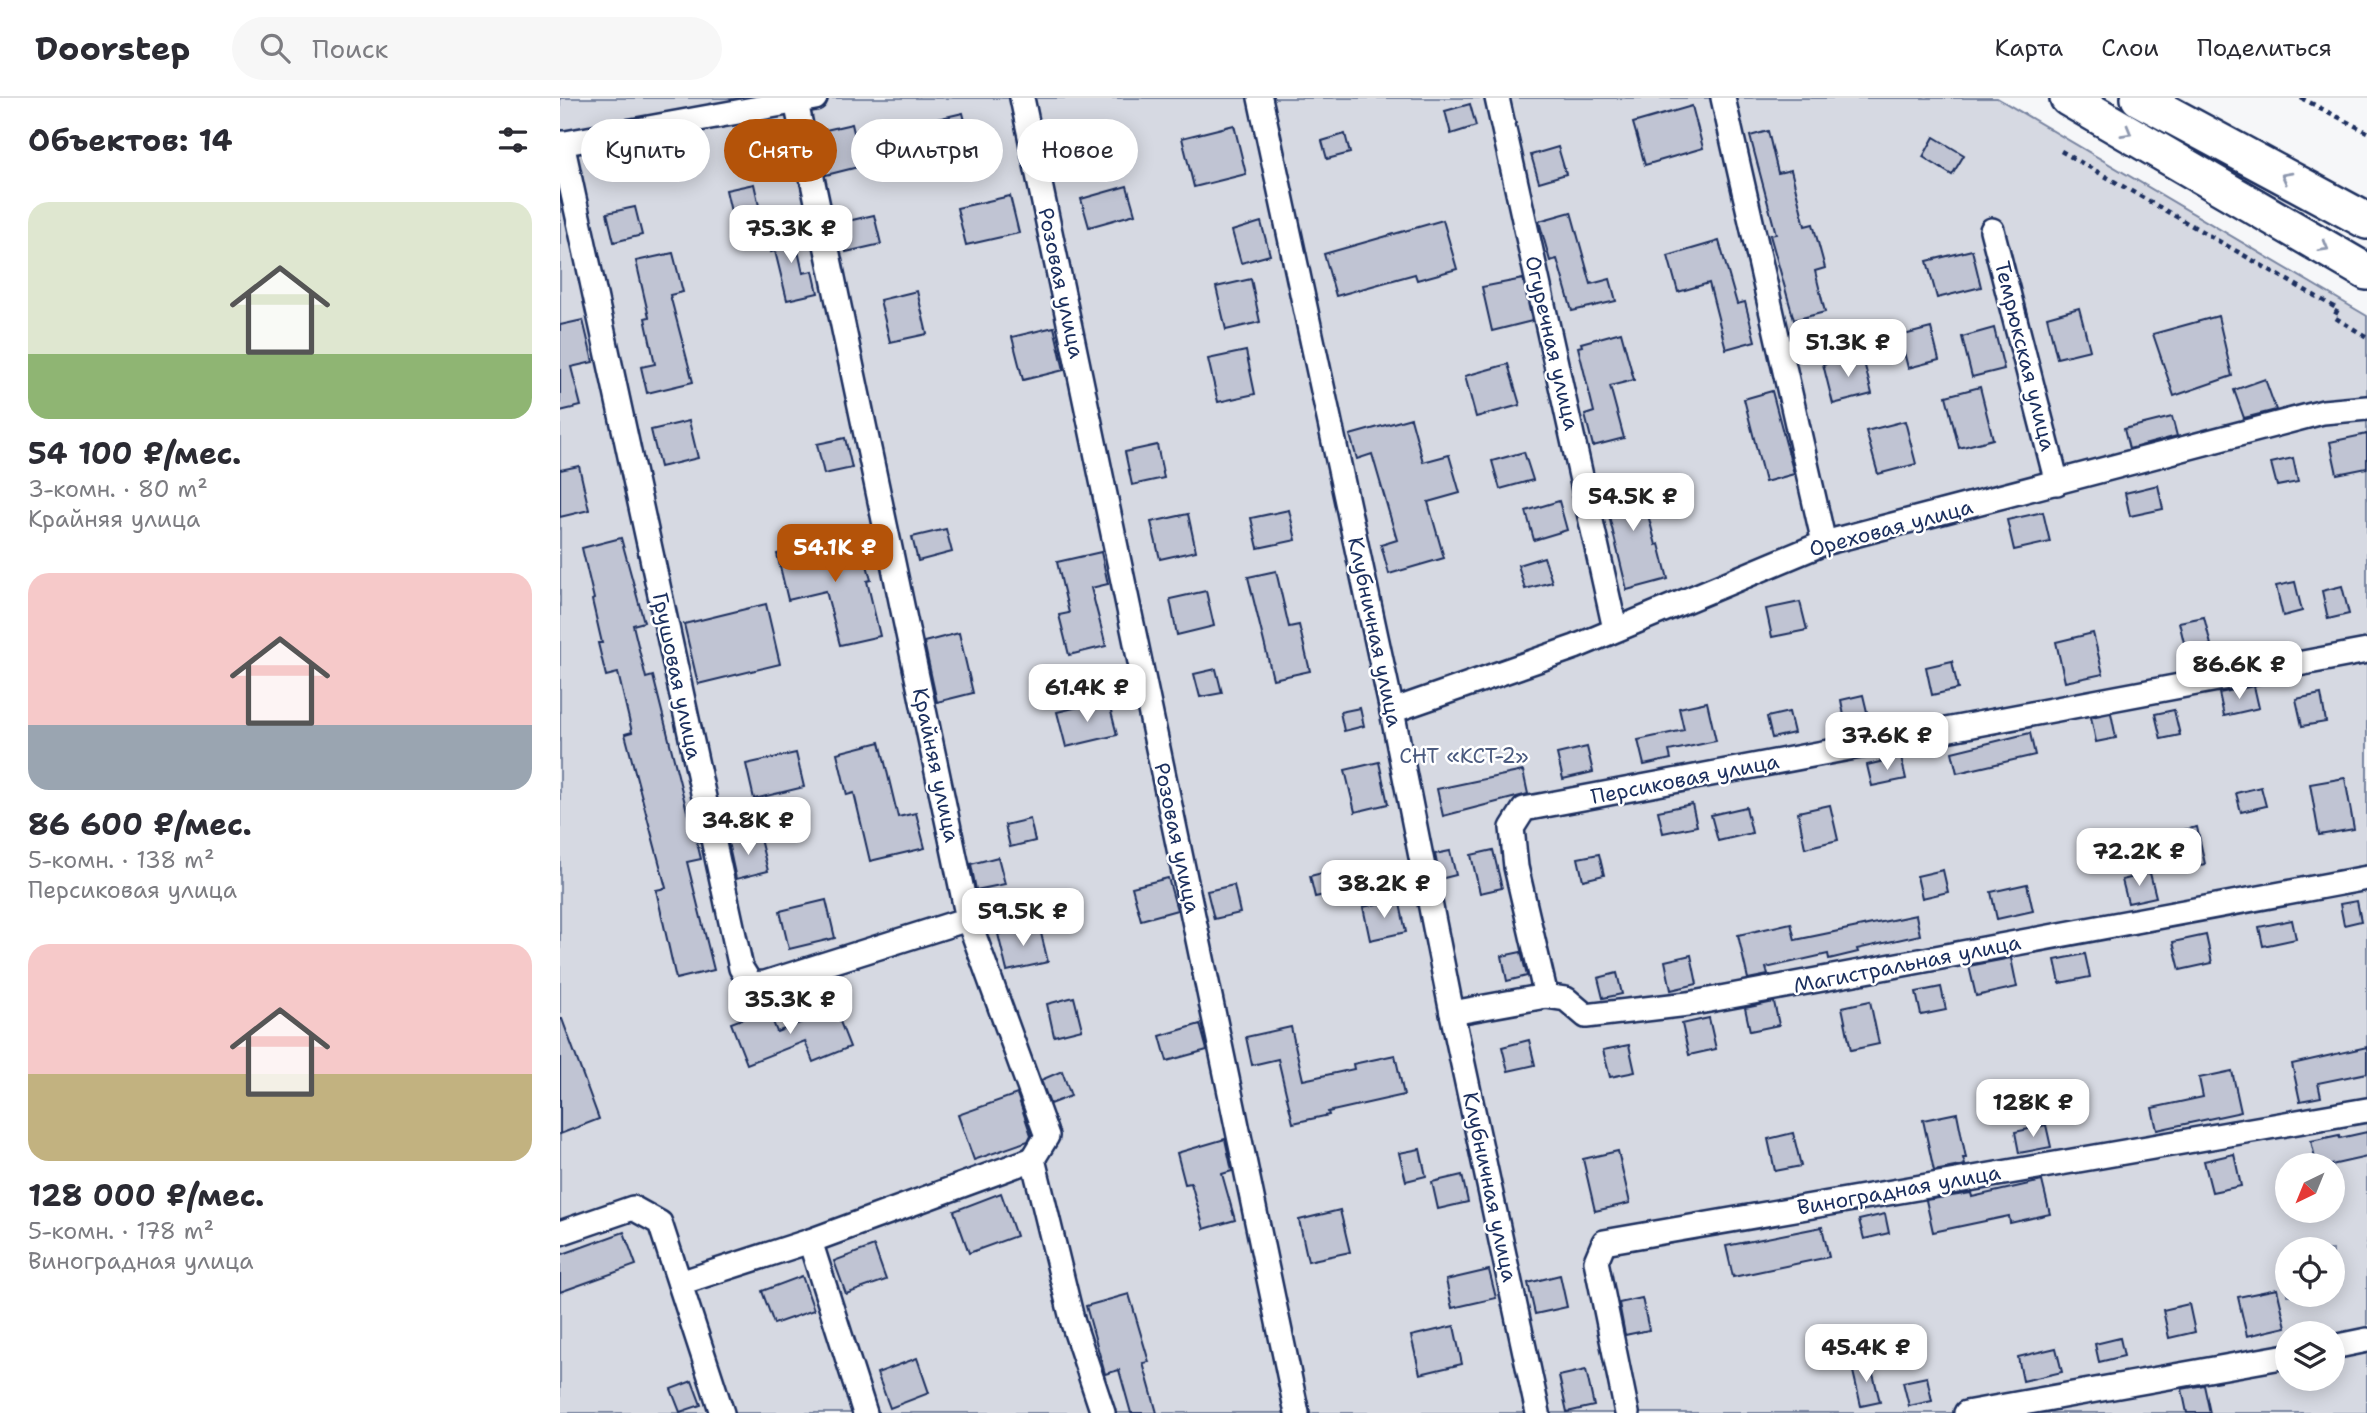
<!DOCTYPE html>
<html lang="ru">
<head>
<meta charset="utf-8">
<style>
	:root { --surface:#fff; --page:#f7f7f7; --text:#2b2b33; --muted:#7c7c81; --line:#e1e1e2; --accent:#b45309 }
	body { margin:0; font-family:"Shantell Sans",sans-serif; background:var(--page); color:var(--text); height:100vh; display:flex; flex-direction:column; font-size:26px; white-space:nowrap }
	* { box-sizing:border-box; margin:0 }
	p { font-size:23px; color:var(--muted) }
	.icon { flex:none; width:38px; height:38px; fill:none; stroke:currentColor; stroke-width:2; stroke-linecap:round; stroke-linejoin:round }
	.map { position:relative; flex:1; overflow:hidden }
	.drawer { display:flex; flex-direction:column; background:var(--surface); width:560px }
	.drawer>* { flex:none }
	.hud { position:absolute; left:21px; top:21px; width:665px; height:63px; display:flex; gap:14px }
	.needle { width:46px; rotate:223deg }
	.controls { position:absolute; left:1715px; top:1055px; display:grid; gap:14px }
	.controls a { display:grid; place-items:center; width:70px; height:70px; border-radius:50%; background:var(--surface); box-shadow:0 4px 18px #0003; font-size:35px }
	.price { position:absolute; translate:-50% -60px; padding:0 16px; border-radius:14px; background:#fff; color:#222; font-size:23px; line-height:46px; filter:drop-shadow(0 2px 4px #0008) }
	.price::after { content:''; position:absolute; left:50%; top:42px; width:21px; height:16px; margin-left:-10px; background:inherit; clip-path:polygon(0 0,100% 0,50% 100%) }
	.price.current { background:var(--accent); color:#fff }
	ul { padding:0; list-style:none }
	li { display:grid; align-content:center; gap:14px; height:371px; padding:0 28px }
	li span { display:grid; place-items:center; height:217px; border-radius:21px; color:#555 }
	li>.icon { margin-inline-start:auto }
	span .icon { width:126px; height:126px; fill:#fffc; stroke-width:1 }
	li b { font-size:30px }
	h2 { display:flex; justify-content:space-between; align-items:center; height:84px; padding:0 28px; font-size:30px }
	.chip { padding:0 24px; border-radius:32px; background:var(--surface); box-shadow:0 4px 18px #0003; font-size:24px; line-height:63px }
	.chip.current { background:var(--accent); color:#fff }
	header { display:flex; align-items:center; gap:42px; box-sizing:border-box; height:98px; padding:0 35px; background:var(--surface); border-bottom:2px solid var(--line) }
	header strong { font-size:33px }
	nav { display:flex; gap:38px; margin-inline-start:auto; font-size:24px }
	.search { width:490px; height:63px; background:var(--page); display:flex; align-items:center; gap:18px; box-sizing:border-box; padding:0 24px; border-radius:38px; color:var(--muted); font-size:26px }
	main { display:flex; flex:1; min-height:0 }
	.map>svg:first-child { display:block }
</style>
</head>
<body>
<header>
<strong>Doorstep</strong>
<div class="search"><svg class="icon" aria-label="search" viewBox="0 0 24 24"><circle cx="10" cy="10" r="6"/><path d="M15 15l6 6"/></svg>Поиск</div>
<nav><a>Карта</a><a>Слои</a><a>Поделиться</a></nav>
</header>
<main>
<section class="drawer">
<h2>Объектов: 14<svg class="icon" aria-label="filters" viewBox="0 0 24 24"><path d="M4 7h16M4 17h16"/><circle cx="9" cy="7" r="2"/><circle cx="15" cy="17" r="2"/></svg></h2>
<ul>
<li><span style="background:linear-gradient(#dfe7d0 70%,#8fb573 0)"><svg class="icon" aria-label="home" viewBox="0 0 24 24"><path d="M3 11l9-7 9 7M6 9v11h12V9"/></svg></span><div><b>54 100 ₽/мес.</b><p>3-комн. · 80 m²</p><p>Крайняя улица</p></div></li>
<li><span style="background:linear-gradient(#f6c9c9 70%,#9aa5b1 0)"><svg class="icon" aria-label="home" viewBox="0 0 24 24"><path d="M3 11l9-7 9 7M6 9v11h12V9"/></svg></span><div><b>86 600 ₽/мес.</b><p>5-комн. · 138 m²</p><p>Персиковая улица</p></div></li>
<li><span style="background:linear-gradient(#f6c9c9 60%,#c2b280 0)"><svg class="icon" aria-label="home" viewBox="0 0 24 24"><path d="M3 11l9-7 9 7M6 9v11h12V9"/></svg></span><div><b>128 000 ₽/мес.</b><p>5-комн. · 178 m²</p><p>Виноградная улица</p></div></li>
</ul>
</section>
<div class="map">
<svg width="1807" height="1315" viewBox="0 0 1807 1315">
	<rect width="100%" height="100%" fill="#f6f7f9"/>
	<filter id="ink" filterUnits="userSpaceOnUse"><feTurbulence type="fractalNoise" baseFrequency=".0143" numOctaves="2"/><feDisplacementMap in="SourceGraphic" scale="14" xChannelSelector="R" yChannelSelector="G"/><feConvolveMatrix kernelMatrix="1 2 1 2 8 2 1 2 1" color-interpolation-filters="sRGB"/></filter>
	<g filter="url(#ink)">
		<!-- green -->
		<path fill="#d6d9e2" stroke="#7884a0" stroke-width="2" fill-rule="evenodd" d="M0 0H1437L1807 218V1315H0ZM1727 1068H1773V1113H1727ZM1727 1152H1773V1197H1727ZM1727 1236H1773V1281H1727Z"/>
		<!-- building -->
		<g fill="#c0c4d3" stroke="#1b2f5e" stroke-width="2">
			<polygon points="910,6 916,28 891,36 885,13"/>
			<polygon points="1132,8 1143,50 1085,67 1073,25"/>
			<polygon points="403,15 412,51 373,60 364,24"/>
			<polygon points="292,26 302,68 266,77 257,34"/>
			<polygon points="674,27 686,76 634,89 622,40"/>
			<polygon points="1208,33 1218,75 1231,72 1245,128 1253,126 1265,170 1255,173 1265,214 1234,222 1210,137 1216,136 1190,38"/>
			<polygon points="785,36 790,55 767,61 762,43"/>
			<polygon points="1374,39 1404,57 1392,77 1363,59"/>
			<polygon points="998,49 1006,76 979,84 971,57"/>
			<polygon points="194,86 202,121 174,127 166,92"/>
			<polygon points="567,88 575,116 529,129 521,101"/>
			<polygon points="450,98 459,135 406,147 397,110"/>
			<polygon points="75,109 82,137 54,144 47,115"/>
			<polygon points="1011,114 1031,186 1050,181 1056,203 1012,213 997,161 990,163 979,123"/>
			<polygon points="314,117 321,146 286,154 279,125"/>
			<polygon points="883,122 897,171 857,182 855,176 776,198 764,156"/>
			<polygon points="701,124 710,157 681,165 672,133"/>
			<polygon points="233,130 243,175 253,173 258,195 227,202 215,153 211,154 207,136"/>
			<polygon points="1159,143 1177,206 1185,204 1195,243 1166,251 1149,185 1118,194 1108,158"/>
			<polygon points="1412,152 1421,189 1377,200 1367,163"/>
			<polygon points="113,155 123,194 110,197 133,284 87,295 81,269 95,266 85,220 89,219 76,163"/>
			<polygon points="691,181 700,224 666,232 656,189"/>
			<polygon points="963,181 972,223 932,233 922,189"/>
			<polygon points="357,193 367,236 330,244 320,202"/>
			<polygon points="1519,210 1530,252 1497,260 1487,219"/>
			<polygon points="1658,218 1672,278 1614,298 1593,236"/>
			<polygon points="23,222 33,264 11,269 21,308 0,313 0,227"/>
			<polygon points="494,229 504,272 463,282 452,239"/>
			<polygon points="1371,230 1379,262 1348,270 1340,238"/>
			<polygon points="1434,230 1444,271 1412,279 1402,239"/>
			<polygon points="1061,234 1074,282 1050,288 1064,340 1033,348 1025,317 1034,314 1018,249 1022,248 1021,245"/>
			<polygon points="686,253 695,296 658,304 648,261"/>
			<polygon points="1302,256 1312,296 1273,306 1263,266"/>
			<polygon points="948,266 960,307 916,319 905,278"/>
			<polygon points="1705,281 1716,312 1684,320 1674,292"/>
			<polygon points="1420,289 1433,341 1399,350 1386,298"/>
			<polygon points="1212,293 1234,376 1205,384 1184,301"/>
			<polygon points="1612,319 1617,338 1569,351 1564,331"/>
			<polygon points="851,320 863,364 889,357 900,395 868,404 884,460 829,476 821,447 837,442 812,356 797,361 790,337"/>
			<polygon points="129,323 138,360 100,369 91,332"/>
			<polygon points="1345,323 1356,366 1318,376 1306,333"/>
			<polygon points="1807,336 1807,370 1777,376 1770,344"/>
			<polygon points="285,340 292,370 264,376 257,346"/>
			<polygon points="597,347 604,380 572,387 565,354"/>
			<polygon points="964,354 973,382 940,391 932,363"/>
			<polygon points="1733,360 1738,384 1717,388 1711,365"/>
			<polygon points="19,368 29,412 0,419 0,372"/>
			<polygon points="1077,375 1096,447 1099,446 1108,481 1067,492 1041,385"/>
			<polygon points="1598,387 1603,411 1570,418 1565,395"/>
			<polygon points="999,403 1007,432 974,442 966,413"/>
			<polygon points="729,412 736,442 698,450 691,420"/>
			<polygon points="1483,414 1490,444 1454,452 1447,422"/>
			<polygon points="628,416 636,453 600,461 591,424"/>
			<polygon points="386,431 392,454 358,463 352,439"/>
			<polygon points="299,436 311,482 307,483 320,538 280,547 266,493 228,502 217,456"/>
			<polygon points="61,440 84,524 73,527 86,580 93,578 131,729 133,728 141,761 127,764 154,872 116,881 96,792 106,790 65,636 72,634 58,575 46,578 38,545 42,545 32,502 34,501 22,450"/>
			<polygon points="541,454 548,486 531,490 546,548 509,557 499,517 509,515 497,464"/>
			<polygon points="984,459 992,484 965,491 958,467"/>
			<polygon points="716,473 729,529 739,527 750,573 713,581 688,479"/>
			<polygon points="1735,484 1742,513 1723,518 1716,488"/>
			<polygon points="1782,488 1789,516 1768,521 1762,493"/>
			<polygon points="646,493 654,528 617,537 610,501"/>
			<polygon points="1240,504 1247,532 1212,539 1206,511"/>
			<polygon points="206,506 220,566 138,586 124,526"/>
			<polygon points="1644,519 1651,547 1626,553 1619,524"/>
			<polygon points="399,535 413,595 377,604 364,544"/>
			<polygon points="1533,535 1543,576 1505,584 1496,544"/>
			<polygon points="1392,563 1398,591 1372,597 1366,569"/>
			<polygon points="656,571 662,595 640,599 634,576"/>
			<polygon points="1694,588 1699,610 1664,618 1659,595"/>
			<polygon points="1761,596 1766,624 1742,628 1736,601"/>
			<polygon points="1303,597 1308,618 1285,623 1281,602"/>
			<polygon points="548,602 557,637 506,649 497,614"/>
			<polygon points="1147,604 1156,643 1109,653 1111,661 1084,667 1078,642 1124,632 1119,610"/>
			<polygon points="800,610 804,628 784,633 780,614"/>
			<polygon points="1614,612 1620,637 1601,641 1595,616"/>
			<polygon points="1229,614 1234,635 1212,640 1207,619"/>
			<polygon points="1551,615 1556,640 1536,644 1531,619"/>
			<polygon points="1470,635 1475,657 1397,675 1392,654"/>
			<polygon points="320,644 338,719 356,715 365,750 310,763 294,695 287,697 277,655"/>
			<polygon points="1027,649 1033,674 1003,681 997,656"/>
			<polygon points="236,655 244,689 194,701 186,666"/>
			<polygon points="1341,659 1346,681 1312,688 1307,667"/>
			<polygon points="819,664 828,706 795,714 785,672"/>
			<polygon points="963,673 968,696 883,718 877,691"/>
			<polygon points="1785,680 1794,731 1759,737 1750,686"/>
			<polygon points="1701,689 1706,708 1681,714 1676,695"/>
			<polygon points="1132,706 1137,728 1103,735 1098,713"/>
			<polygon points="1270,707 1278,742 1245,750 1238,714"/>
			<polygon points="1186,709 1192,735 1158,743 1151,717"/>
			<polygon points="470,721 475,743 450,749 445,727"/>
			<polygon points="1637,729 1645,766 1623,771 1614,734"/>
			<polygon points="199,737 208,773 176,781 168,744"/>
			<polygon points="933,752 942,790 920,795 911,757"/>
			<polygon points="890,753 896,777 880,781 875,756"/>
			<polygon points="1039,756 1044,777 1023,782 1018,760"/>
			<polygon points="438,759 445,786 416,792 411,766"/>
			<polygon points="783,770 787,792 755,799 750,778"/>
			<polygon points="1383,772 1388,794 1362,800 1357,778"/>
			<polygon points="1590,775 1596,799 1568,805 1562,782"/>
			<polygon points="608,780 617,812 581,822 572,789"/>
			<polygon points="1467,786 1473,813 1437,821 1431,794"/>
			<polygon points="674,787 680,815 654,821 647,793"/>
			<polygon points="839,801 846,834 810,842 803,809"/>
			<polygon points="266,802 275,840 229,851 220,813"/>
			<polygon points="1797,803 1801,823 1784,827 1780,806"/>
			<polygon points="1356,817 1360,837 1297,851 1298,854 1269,861 1268,856 1206,870 1208,877 1188,881 1178,837 1231,825 1235,842"/>
			<polygon points="1732,822 1736,841 1703,848 1699,829"/>
			<polygon points="479,827 488,864 447,873 438,836"/>
			<polygon points="1646,837 1652,865 1620,872 1613,844"/>
			<polygon points="961,854 967,878 947,883 942,858"/>
			<polygon points="1525,856 1530,879 1500,885 1495,862"/>
			<polygon points="1131,857 1137,886 1111,892 1105,863"/>
			<polygon points="1451,860 1457,889 1416,898 1409,868"/>
			<polygon points="1057,875 1062,896 1043,900 1038,880"/>
			<polygon points="1381,889 1386,912 1361,917 1356,894"/>
			<polygon points="514,899 522,931 494,938 487,906"/>
			<polygon points="1310,903 1319,946 1291,952 1282,909"/>
			<polygon points="1214,904 1219,927 1190,933 1185,910"/>
			<polygon points="208,911 217,934 275,911 290,949 253,964 245,943 187,966 171,925"/>
			<polygon points="1149,920 1156,951 1129,957 1122,926"/>
			<polygon points="0,921 2,921 39,1021 0,1036"/>
			<polygon points="640,926 647,952 607,963 600,938"/>
			<polygon points="731,929 743,982 794,971 793,966 835,957 844,997 768,1014 769,1017 733,1025 718,961 692,967 686,939"/>
			<polygon points="969,942 975,967 948,973 942,949"/>
			<polygon points="1069,947 1075,974 1050,979 1043,952"/>
			<polygon points="1807,949 1807,975 1758,985 1761,999 1740,1003 1732,966"/>
			<polygon points="502,973 511,998 490,1006 481,982"/>
			<polygon points="1672,973 1681,1014 1597,1032 1592,1010 1643,999 1639,980"/>
			<polygon points="457,996 471,1037 468,1043 414,1062 398,1017"/>
			<polygon points="1397,1015 1406,1060 1403,1060 1405,1067 1374,1073 1363,1022"/>
			<polygon points="1486,1027 1491,1049 1459,1055 1455,1034"/>
			<polygon points="1807,1034 1807,1059 1767,1068 1757,1068 1751,1043 1779,1037 1780,1040"/>
			<polygon points="1233,1035 1241,1068 1215,1073 1208,1041"/>
			<polygon points="665,1041 672,1073 662,1076 675,1122 644,1131 631,1085 625,1086 617,1055"/>
			<polygon points="860,1051 866,1078 846,1083 839,1055"/>
			<polygon points="1058,1053 1070,1105 1035,1113 1023,1061"/>
			<polygon points="1674,1056 1681,1088 1652,1094 1644,1063"/>
			<polygon points="902,1077 908,1104 878,1111 872,1084"/>
			<polygon points="1482,1083 1490,1116 1450,1125 1449,1118 1373,1134 1366,1102 1411,1095 1412,1099"/>
			<polygon points="441,1095 456,1138 409,1155 394,1113"/>
			<polygon points="780,1112 790,1154 748,1163 739,1122"/>
			<polygon points="1325,1116 1329,1135 1304,1141 1299,1122"/>
			<polygon points="1262,1129 1269,1159 1173,1179 1166,1148"/>
			<polygon points="64,1134 76,1167 0,1194 0,1157"/>
			<polygon points="314,1148 326,1182 286,1196 274,1163"/>
			<polygon points="929,1172 936,1200 892,1210 886,1182"/>
			<polygon points="1000,1177 1007,1209 975,1216 968,1185"/>
			<polygon points="242,1178 254,1212 214,1226 202,1193"/>
			<polygon points="1717,1191 1726,1229 1687,1238 1678,1199"/>
			<polygon points="569,1196 589,1264 583,1265 597,1315 571,1315 559,1272 545,1276 526,1208"/>
			<polygon points="1082,1200 1089,1232 1065,1237 1059,1205"/>
			<polygon points="1629,1206 1635,1234 1609,1240 1603,1212"/>
			<polygon points="894,1228 902,1266 860,1276 851,1238"/>
			<polygon points="1560,1240 1564,1258 1539,1264 1535,1246"/>
			<polygon points="1496,1250 1502,1274 1463,1283 1458,1259"/>
			<polygon points="357,1260 369,1295 330,1310 317,1275"/>
			<polygon points="1310,1264 1320,1304 1301,1308 1292,1269"/>
			<polygon points="1026,1272 1034,1308 1007,1314 999,1278"/>
			<polygon points="1367,1279 1372,1303 1349,1308 1343,1284"/>
			<polygon points="132,1283 141,1307 120,1314 111,1291"/>
			<polygon points="1644,1287 1650,1315 1627,1315 1622,1291"/>
		</g>
		<g fill="none" stroke-linecap="round" stroke-linejoin="round">
			<defs>
				<g id="minor">
					<polyline points="462,0 737,1315"/>
					<polyline points="700,0 832,613 892,915 978,1315"/>
					<polyline points="937,0 1055,531"/>
					<polyline points="1163,0 1264,445"/>
					<polyline points="236,4 408,821 487,1038 473,1061 513,1225 543,1315"/>
					<polyline points="2,45 181,870 191,886 205,885 408,821"/>
					<polyline points="0,46 255,0"/>
					<polyline points="1432,132 1497,385"/>
					<polyline points="832,613 1015,549 1264,445 1763,314 1807,310"/>
					<polyline points="986,898 956,769 952,730 964,711 1807,553"/>
					<polyline points="892,915 986,898 1006,901 1026,918 1128,906 1807,780"/>
					<polyline points="0,1135 73,1110 100,1125 162,1315"/>
					<polyline points="250,1143 305,1315"/>
					<polyline points="120,1185 250,1143 473,1061"/>
					<polyline points="1773,1249 1807,1242"/>
					<polyline points="1067,1315 1036,1163 1044,1144 1807,1012"/>
					<polyline points="1406,1315 1727,1258"/>
				</g>
				<g id="highway">
					<polyline points="1508,0 1807,174"/>
					<polyline points="1579,0 1807,123"/>
				</g>
			</defs>
			<!-- minor casing -->
			<use href="#minor" stroke="#1b2f5e" stroke-width="28"/>
			<!-- highway casing -->
			<use href="#highway" stroke="#1b2f5e" stroke-width="40"/>
			<!-- path -->
			<g stroke="#1b2f5e" stroke-width="4.5" stroke-dasharray="5 5" stroke-linecap="butt">
				<polyline points="1741,0 1807,34"/>
				<polyline points="1501,53 1778,211 1774,219 1807,239"/>
			</g>
			<!-- minor -->
			<use href="#minor" stroke="#fff" stroke-width="23"/>
			<!-- highway -->
			<use href="#highway" stroke="#fff" stroke-width="35"/>
		</g>
		<!-- one-way arrows -->
		<defs><path id="oneway-chevron" d="M-2-3.5L2.5 0L-2 3.5" fill="none" stroke-width="1.6" stroke-linecap="round" stroke-linejoin="round" transform="scale(1.75)"/></defs>
		<g stroke="#8d97ae">
			<use href="#oneway-chevron" transform="translate(1567 34) rotate(30)"/>
			<use href="#oneway-chevron" transform="translate(1726 79) rotate(-152)"/>
			<use href="#oneway-chevron" transform="translate(1764 149) rotate(30)"/>
		</g>
	</g>
	<g text-anchor="middle" stroke-width="5" stroke-linejoin="round" paint-order="stroke">
		<!-- street labels -->
		<g font-size="21" fill="#1b2f5e" stroke="#fff">
			<text transform="translate(501 185) rotate(78)" y="7">Розовая улица</text>
			<text transform="translate(992 245) rotate(77)" y="7">Огуречная улица</text>
			<text transform="translate(1465 258) rotate(76)" y="7">Темрюкская улица</text>
			<text transform="translate(1331 430) rotate(-15)" y="7">Ореховая улица</text>
			<text transform="translate(815 534) rotate(78)" y="7">Клубничная улица</text>
			<text transform="translate(117 578) rotate(78)" y="7">Грушовая улица</text>
			<text transform="translate(376 667) rotate(78)" y="7">Крайняя улица</text>
			<text transform="translate(1125 681) rotate(-11)" y="7">Персиковая улица</text>
			<text transform="translate(617 740) rotate(78)" y="7">Розовая улица</text>
			<text transform="translate(1347 866) rotate(-11)" y="7">Магистральная улица</text>
			<text transform="translate(930 1089) rotate(78)" y="7">Клубничная улица</text>
			<text transform="translate(1339 1092) rotate(-10)" y="7">Виноградная улица</text>
		</g>
		<!-- park labels -->
		<g font-size="21" fill="#4a5a7f" stroke="#fff">
			<text x="904" y="665">СНТ «КСТ-2»</text>
		</g>
	</g>
</svg>
<div class="controls">
<a><svg class="needle" viewBox="-14 -14 28 28"><path d="M0-13l5 13h-10z" fill="#e53935"/><path d="M0 13l5-13h-10z" fill="#7c7c81"/></svg></a>
<a><svg class="icon" aria-label="locate" viewBox="0 0 24 24"><circle cx="12" cy="12" r="6"/><path d="M12 2v4M12 18v4M2 12h4M18 12h4"/></svg></a>
<a><svg class="icon" aria-label="layers" viewBox="0 0 24 24"><path d="M12 4l9 5-9 5-9-5zM3 14l9 5 9-5"/></svg></a>
</div>
<b class="price" style="left:231px;top:167px">75.3K ₽</b>
<b class="price" style="left:1288px;top:281px">51.3K ₽</b>
<b class="price" style="left:1073px;top:435px">54.5K ₽</b>
<b class="price current" style="left:275px;top:486px">54.1K ₽</b>
<b class="price" style="left:1679px;top:603px">86.6K ₽</b>
<b class="price" style="left:527px;top:626px">61.4K ₽</b>
<b class="price" style="left:1327px;top:674px">37.6K ₽</b>
<b class="price" style="left:188px;top:759px">34.8K ₽</b>
<b class="price" style="left:1579px;top:790px">72.2K ₽</b>
<b class="price" style="left:824px;top:822px">38.2K ₽</b>
<b class="price" style="left:463px;top:850px">59.5K ₽</b>
<b class="price" style="left:230px;top:938px">35.3K ₽</b>
<b class="price" style="left:1473px;top:1041px">128K ₽</b>
<b class="price" style="left:1306px;top:1286px">45.4K ₽</b>
<div class="hud">
<a class="chip">Купить</a>
<a class="chip current">Снять</a>
<a class="chip">Фильтры</a>
<a class="chip">Новое</a>
</div>
</div>
</main>
</body>
</html>
